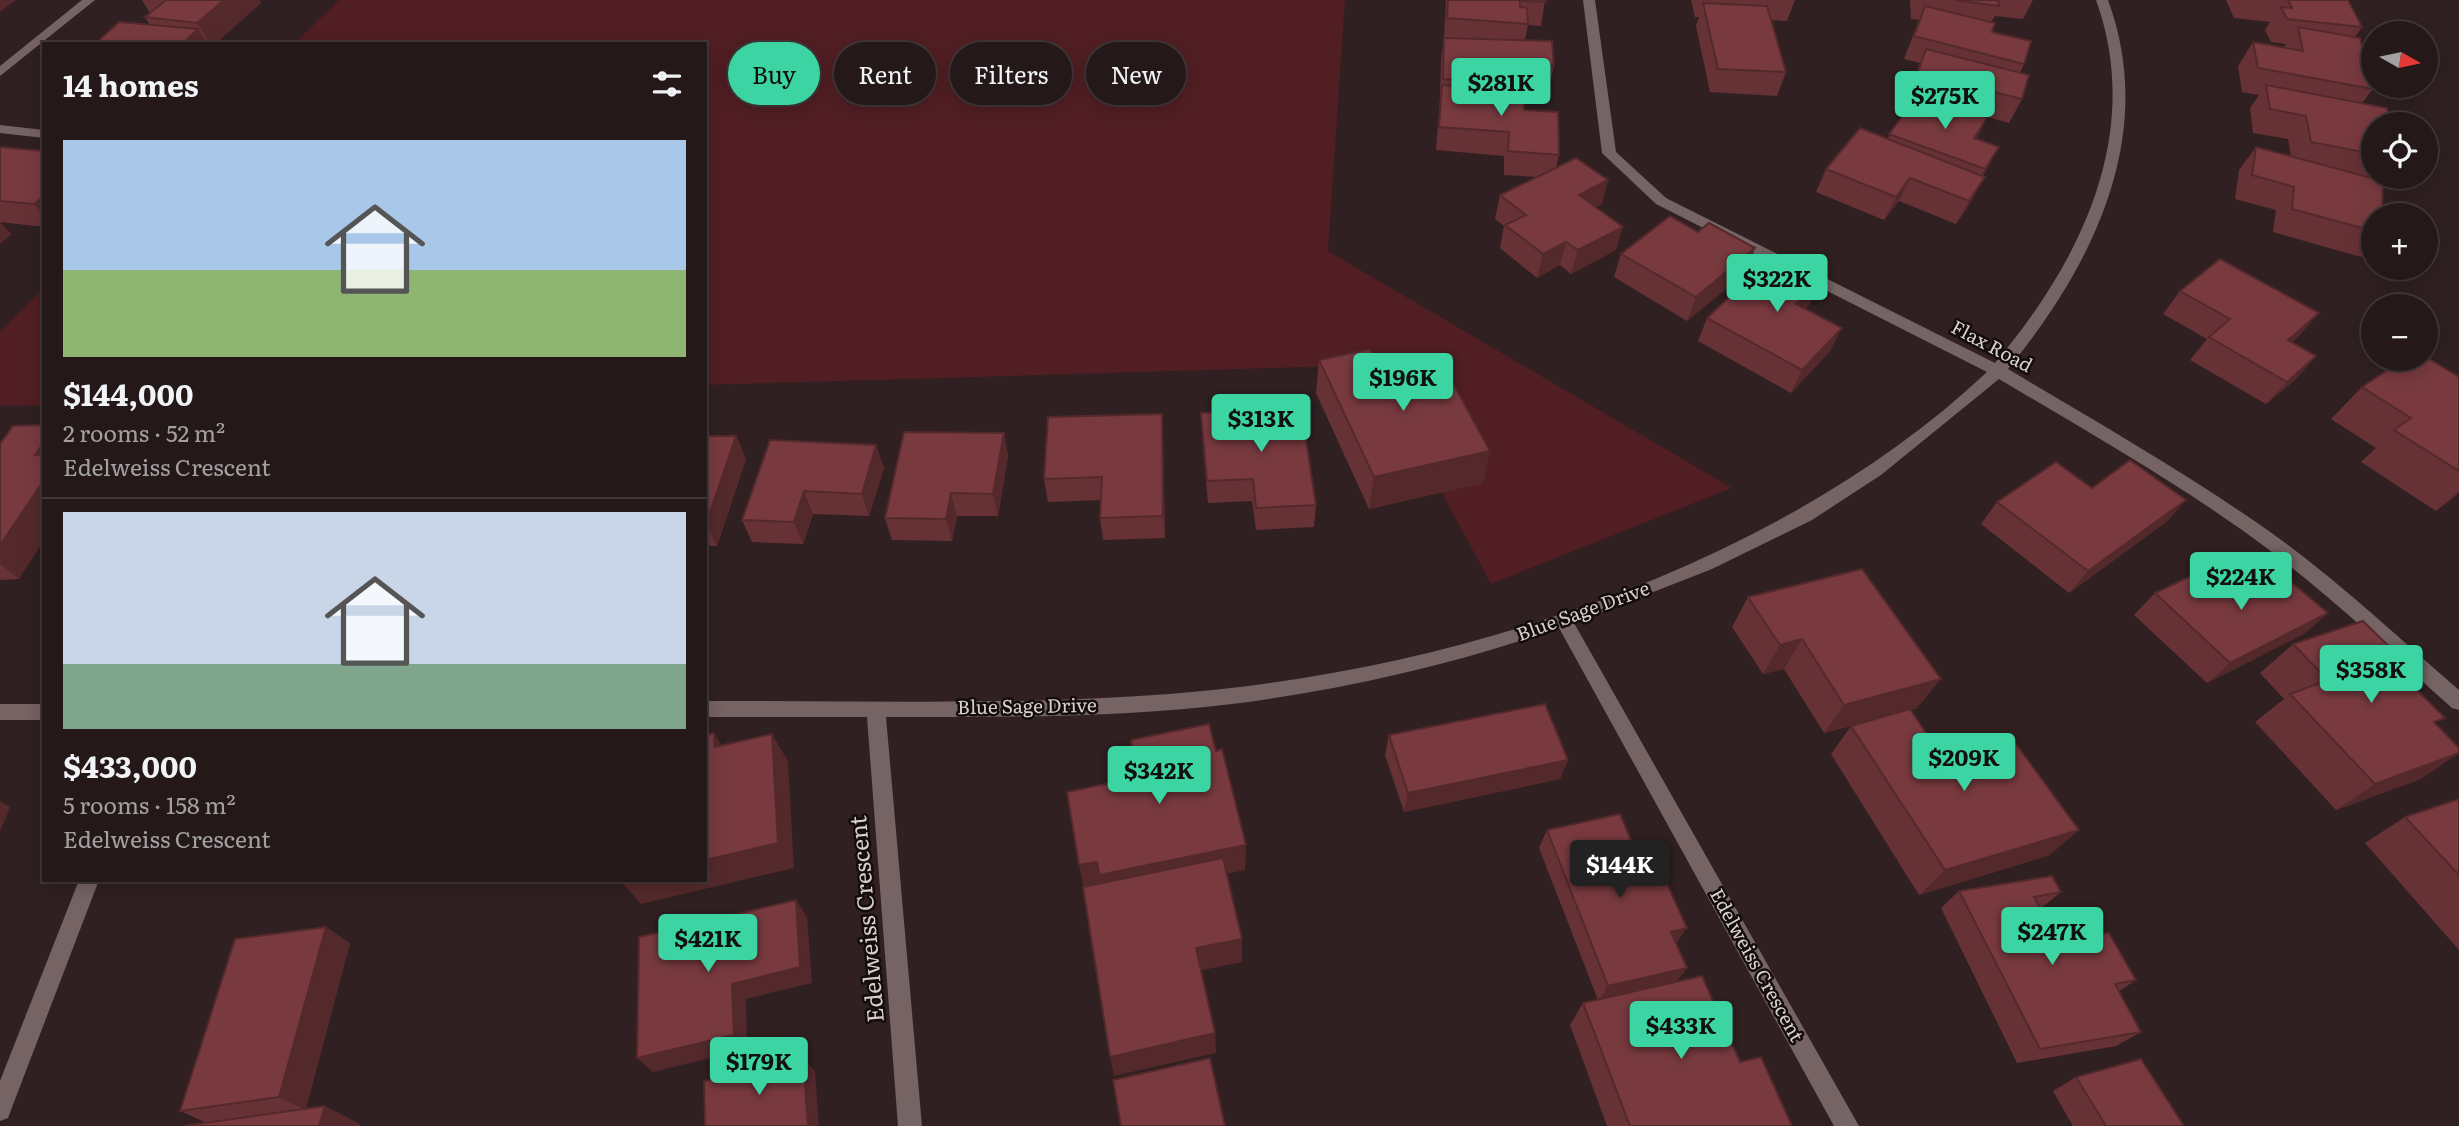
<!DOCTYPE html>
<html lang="en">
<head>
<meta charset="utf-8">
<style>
	:root { --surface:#241819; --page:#302526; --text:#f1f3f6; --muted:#a3a0a2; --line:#413738; --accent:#3dd4a3 }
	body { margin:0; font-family:Literata,serif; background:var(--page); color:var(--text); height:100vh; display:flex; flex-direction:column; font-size:26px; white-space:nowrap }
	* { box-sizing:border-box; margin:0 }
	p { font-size:23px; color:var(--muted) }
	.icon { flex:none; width:38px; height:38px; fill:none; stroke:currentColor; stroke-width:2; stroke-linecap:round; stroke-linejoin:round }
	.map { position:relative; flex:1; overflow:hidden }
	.details { position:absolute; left:42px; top:42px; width:665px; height:840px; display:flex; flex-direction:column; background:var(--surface); border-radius:0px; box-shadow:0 4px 18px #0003,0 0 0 2px var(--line) }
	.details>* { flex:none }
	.hud { position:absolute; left:728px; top:42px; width:665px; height:63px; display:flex; gap:14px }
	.needle { width:46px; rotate:99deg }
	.controls { position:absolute; left:2361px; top:21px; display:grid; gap:14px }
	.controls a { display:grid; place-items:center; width:77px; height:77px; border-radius:50%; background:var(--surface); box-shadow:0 4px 18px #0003,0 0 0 2px var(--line); font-size:35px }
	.price { position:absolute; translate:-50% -60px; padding:0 16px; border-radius:7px; background:var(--accent); color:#111; font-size:23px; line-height:46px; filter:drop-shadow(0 2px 4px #0008) }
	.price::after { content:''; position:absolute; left:50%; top:42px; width:21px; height:16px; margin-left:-10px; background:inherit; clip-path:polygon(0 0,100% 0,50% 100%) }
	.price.selected { background:#222; color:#fff }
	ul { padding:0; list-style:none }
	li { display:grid; align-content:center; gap:14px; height:371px; padding:0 21px }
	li+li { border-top:2px solid var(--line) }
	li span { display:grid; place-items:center; height:217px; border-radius:0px; color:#555 }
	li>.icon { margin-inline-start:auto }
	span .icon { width:126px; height:126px; fill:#fffc; stroke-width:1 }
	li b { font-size:30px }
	h2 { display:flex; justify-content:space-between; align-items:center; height:84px; padding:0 21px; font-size:30px }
	.tag { padding:0 24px; border-radius:32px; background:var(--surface); box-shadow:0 4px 18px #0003,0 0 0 2px var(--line); font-size:24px; line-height:63px }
	.tag.selected { background:var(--accent); color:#111 }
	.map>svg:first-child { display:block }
</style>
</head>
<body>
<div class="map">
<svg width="2459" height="1126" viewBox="0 0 2459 1126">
	<rect width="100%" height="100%" fill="#302021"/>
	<!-- green -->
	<g fill="#501e23">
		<polygon points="339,0 1345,0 1328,251 1732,488 1491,584 1373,365 705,385 705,44 294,44"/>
		<polygon points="44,288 44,405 0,406 0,331"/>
	</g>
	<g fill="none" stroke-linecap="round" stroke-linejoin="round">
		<!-- street -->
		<g fill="#766364" fill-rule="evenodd">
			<polygon points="82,0 95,0 0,76 0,66"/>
			<path d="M1583 0H1595L1616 152 1666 198 1995 363C2081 261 2144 133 2096 0H2108C2158 135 2093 265 2008 369 2090 418 2174 466 2253 520 2327 570 2392 632 2459 690V710L2452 708C2384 647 2317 583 2242 530 2164 475 2081 428 1999 379L1881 475 1812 520 1712 569 1574 623 1859 1126H1834L1559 628C1453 665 1343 690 1232 704 1118 718 1002 717 886 717L922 1126H898L867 717H705V701C860 700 1014 706 1169 694 1450 673 1779 568 1987 372L1656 204 1602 153Z"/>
			<polygon points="0,125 44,130 44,138 0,133"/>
			<rect x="0" y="704" width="44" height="16"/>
			<polygon points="79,880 99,880 11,1110 8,1118 0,1121 0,1081"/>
		</g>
	</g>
	<!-- wall -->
	<g fill="#673236">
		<polygon points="142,0 259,0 261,3 215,44 78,44 97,42 150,25 145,17 150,13"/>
		<polygon points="1446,0 1545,0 1541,26 1528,25 1525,40 1554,65 1549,89 1523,87 1523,92 1524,110 1559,155 1556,168 1602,204 1596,207 1616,250 1571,274 1560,265 1537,278 1500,248 1504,226 1495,219 1500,195 1537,177 1504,175 1504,156 1436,150 1440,99 1441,61 1444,38"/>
		<polygon points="1691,0 1795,0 1787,21 1771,20 1786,72 1777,96 1710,92 1696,26 1699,17 1695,17"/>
		<polygon points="1910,0 2033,0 2023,19 1995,16 1991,22 1992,32 2024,64 2020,73 2022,99 2009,123 1976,114 1987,118 1976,139 1999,147 1983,176 1972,200 1956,224 1899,201 1884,220 1816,192 1826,169 1887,139 1907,111 1902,110 1920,63 1904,59 1919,20 1911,19"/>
		<polygon points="2226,0 2348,0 2362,27 2355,37 2373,89 2362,103 2373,124 2373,174 2370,177 2373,215 2373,243 2361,257 2273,232 2276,210 2235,199 2239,170 2256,147 2291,156 2288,139 2253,133 2250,108 2259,95 2242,92 2238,66 2253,42 2283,48 2286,44 2271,42 2265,30 2270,22 2234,18"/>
		<polygon points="0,147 44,151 44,227 0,222 11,234 0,244"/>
		<polygon points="1621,254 1746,272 1687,321 1614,277"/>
		<polygon points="2180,291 2299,336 2292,342 2316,356 2296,379 2266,404 2190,360 2207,339 2163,314"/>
		<polygon points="1810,304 1805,309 1830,351 1791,393 1698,341 1707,318"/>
		<polygon points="1319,360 1382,374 1483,483 1369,509 1316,393"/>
		<polygon points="2459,377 2459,493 2436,511 2361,462 2376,448 2331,419 2362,387"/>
		<polygon points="1201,413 1316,505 1314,527 1256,530 1252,501 1208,503 1202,436"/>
		<polygon points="1004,433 1008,456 998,516 957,516 952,541 892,540 885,518"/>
		<polygon points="705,436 736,436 746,459 717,546 705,546"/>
		<polygon points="1163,437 1165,538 1103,540 1100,518 1101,500 1048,502 1044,479"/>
		<polygon points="0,444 19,579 0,580"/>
		<polygon points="876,445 884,468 869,516 813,514 803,544 752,542 742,520"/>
		<polygon points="2092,488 2186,500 2166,522 2069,593 1981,524 1997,502"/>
		<polygon points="2155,593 2232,594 2328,613 2304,634 2207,683 2134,615"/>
		<polygon points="1748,597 1917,708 1910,710 1947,764 2050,855 1919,895 1831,754 1851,726 1824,733 1784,669 1763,674 1732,627"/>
		<polygon points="2293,644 2403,660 2394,667 2436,725 2421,779 2336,810 2255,722 2284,699 2260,673"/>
		<polygon points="1389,735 1568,760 1560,779 1404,812 1385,755"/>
		<polygon points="2459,799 2459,950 2365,843 2405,817"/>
		<polygon points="1547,830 1677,943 1687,968 1676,982 1740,1062 1792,1126 1607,1126 1570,1025 1583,1003 1598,1000 1539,848"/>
		<polygon points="1959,891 2061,892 2040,909 2057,940 2136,980 2119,991 2141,1032 2116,1046 2017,1063 1941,908"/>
		<polygon points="350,943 306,1108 360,1124 360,1126 184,1126 207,1123 180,1111"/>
		<polygon points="2076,1077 2184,1126 2073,1126 2053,1091"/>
	</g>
	<!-- shaded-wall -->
	<g fill="#54292c">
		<polygon points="0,0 16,0 0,12"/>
		<polygon points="224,0 259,0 261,3 215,44 211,44 197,23"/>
		<polygon points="198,29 208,44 182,44"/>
		<polygon points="1987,118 1975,142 1974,138"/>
		<polygon points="1999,147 1986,170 1972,193 1985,169"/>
		<polygon points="1985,177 1972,200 1956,224 1969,201"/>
		<polygon points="1910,178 1899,201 1884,220 1896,197"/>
		<polygon points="1608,180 1602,204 1573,218 1579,195"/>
		<polygon points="44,196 44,215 34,204"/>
		<polygon points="0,222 11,234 0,244"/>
		<polygon points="1623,227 1616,250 1571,274 1578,250"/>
		<polygon points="1566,242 1560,265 1537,278 1543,254"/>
		<polygon points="1755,248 1746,272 1687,321 1696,297"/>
		<polygon points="1820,280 1810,304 1785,327 1796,304"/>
		<polygon points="2319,313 2299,336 2268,363 2288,340"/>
		<polygon points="1842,328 1830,351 1791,393 1802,370"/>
		<polygon points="2316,356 2296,379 2266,404 2287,382"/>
		<polygon points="1162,414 1163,437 1165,538 1163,516"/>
		<polygon points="1004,433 1008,456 998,516 993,494"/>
		<polygon points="736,436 746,459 717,546 706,524"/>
		<polygon points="44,442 44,462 35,455"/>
		<polygon points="876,445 884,468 869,516 862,494"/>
		<polygon points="1490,451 1483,483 1369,509 1374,477"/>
		<polygon points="44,480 44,540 19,579 0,564 0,545"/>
		<polygon points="804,491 813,514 803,544 794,522"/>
		<polygon points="2459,491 2459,493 2436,511"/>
		<polygon points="951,493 957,516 952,541 946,519"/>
		<polygon points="2186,500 2166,522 2069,593 2088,571"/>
		<polygon points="2328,613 2304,634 2207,683 2230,663"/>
		<polygon points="1802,639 1784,669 1763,674 1780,645"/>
		<polygon points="2403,660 2365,689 2391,664"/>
		<polygon points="1941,679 1917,708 1824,733 1844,705"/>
		<polygon points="714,733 731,761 715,747"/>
		<polygon points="772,734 788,761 794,868 641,904 620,880 705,880 705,860"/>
		<polygon points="2459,753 2421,779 2336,810 2375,784"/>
		<polygon points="1568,760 1560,779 1404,812 1408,793"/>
		<polygon points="0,801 10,807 0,832"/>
		<polygon points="2079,830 2050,855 1919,895 1945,870"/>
		<polygon points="1246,845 1245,870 1104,899 1084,890 1079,865 1097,862"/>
		<polygon points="796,900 807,917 812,983 746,999 747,1049 653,1072 637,1058 732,984"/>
		<polygon points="326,927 350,943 305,1110 279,1097"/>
		<polygon points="1687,928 1675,945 1671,932"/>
		<polygon points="1242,939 1242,962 1198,971 1196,948"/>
		<polygon points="1687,968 1675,983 1598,1002 1608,986"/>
		<polygon points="1215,1033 1216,1053 1114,1076 1110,1057"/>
		<polygon points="803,1057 815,1071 819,1126 808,1126"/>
		<polygon points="325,1106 360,1124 360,1126 319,1126"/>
	</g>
	<!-- building -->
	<g fill="#783a3f" stroke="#54292c" stroke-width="2">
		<polygon points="166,0 224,0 197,23 145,17"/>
		<polygon points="1448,0 1545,0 1546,2 1520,1 1520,7 1527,8 1528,24 1447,18"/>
		<polygon points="1955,0 1998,0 1999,6"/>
		<polygon points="2288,0 2348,0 2362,27 2287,19 2281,7 2292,8"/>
		<polygon points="1703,3 1767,6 1786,72 1718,69"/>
		<polygon points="1925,6 1995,23 1992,32 2031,41 2024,64 1914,36"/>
		<polygon points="119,22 198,29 182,44 78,44 81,41 97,42"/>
		<polygon points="2298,27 2360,38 2373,89 2258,68 2253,42 2303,51"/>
		<polygon points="1444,38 1552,41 1554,65 1518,63 1518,70 1523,71 1524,84 1443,79"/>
		<polygon points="1926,49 2029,75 2022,99 1986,90 1982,104 1913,86"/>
		<polygon points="1442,85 1524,92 1524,110 1558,112 1559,155 1508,151 1509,132 1439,127"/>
		<polygon points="2266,85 2387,108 2392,124 2373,124 2373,154 2311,142 2306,116 2270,109"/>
		<polygon points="1919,94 1987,118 1974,138 1999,147 1985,169 1889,134"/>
		<polygon points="1860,128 1985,177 1969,201 1910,178 1896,197 1826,169"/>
		<polygon points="0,147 44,151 44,196 34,204 0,201"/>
		<polygon points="2256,147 2383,181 2382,215 2373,215 2373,231 2292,209 2294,187 2252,175"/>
		<polygon points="1576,158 1608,180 1579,195 1623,227 1578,250 1566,242 1543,254 1505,225 1526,215 1500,195"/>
		<polygon points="1670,216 1698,232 1709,223 1755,248 1696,297 1621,254"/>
		<polygon points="1773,256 1820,280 1796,304 1842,328 1802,370 1707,318"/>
		<polygon points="2220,259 2319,313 2288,340 2316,356 2287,382 2209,337 2230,319 2180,291"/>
		<polygon points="1370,349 1382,374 1441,361 1490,451 1374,477 1319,360"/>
		<polygon points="2426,357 2459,377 2459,471 2394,430 2411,418 2362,387 2404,359 2426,359"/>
		<polygon points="1301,407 1316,505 1256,508 1253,479 1207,481 1201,413"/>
		<polygon points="1162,414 1163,516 1100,518 1102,477 1044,479 1048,417"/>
		<polygon points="44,425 44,442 35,455 44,454 44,480 0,545 0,444 13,426"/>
		<polygon points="904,432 1004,433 993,494 951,493 946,519 885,518"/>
		<polygon points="705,436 736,436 706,524 705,524"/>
		<polygon points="770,440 876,445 862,494 804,491 794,522 742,520"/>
		<polygon points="2130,460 2186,500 2088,571 1997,502 2056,462 2092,488"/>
		<polygon points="1862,569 1941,679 1844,705 1802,639 1780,645 1748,597"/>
		<polygon points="2204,570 2232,594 2279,572 2328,613 2230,663 2155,593"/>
		<polygon points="2363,621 2403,660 2391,664 2445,718 2434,722 2459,748 2459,753 2375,784 2290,694 2328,680 2293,644"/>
		<polygon points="1545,704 1568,760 1408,793 1389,735"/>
		<polygon points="1910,709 1947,764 2016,744 2079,830 1945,870 1851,726"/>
		<polygon points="1209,724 1216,751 1222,749 1246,845 1099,875 1097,862 1079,865 1067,792 1120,781 1119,770 1135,767 1131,740"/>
		<polygon points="714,733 715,747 772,734 778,843 705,860 705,735"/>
		<polygon points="2459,799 2459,875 2405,817"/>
		<polygon points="1620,814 1642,866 1657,862 1687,928 1671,932 1687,968 1608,986 1547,830"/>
		<polygon points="1223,858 1242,939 1196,948 1215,1033 1110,1057 1083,887"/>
		<polygon points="2052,876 2061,892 2034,897 2057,940 2109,933 2136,980 2115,984 2141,1032 2040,1049 1959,891"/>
		<polygon points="796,900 800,967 732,984 734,1035 637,1058 639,937"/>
		<polygon points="326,927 279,1097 180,1111 235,939"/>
		<polygon points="1702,976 1740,1062 1761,1057 1792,1126 1630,1126 1583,1003"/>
		<polygon points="803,1057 808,1126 705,1126 704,1081"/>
		<polygon points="1210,1058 1225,1126 1121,1126 1113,1080"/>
		<polygon points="2141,1059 2184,1126 2106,1126 2076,1077"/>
		<polygon points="325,1106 319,1126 184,1126"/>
	</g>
	<g text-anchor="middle" stroke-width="5" stroke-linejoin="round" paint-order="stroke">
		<!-- street labels -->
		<g font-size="19" fill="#d9cecf" stroke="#130c0c">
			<text transform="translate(1992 346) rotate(28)" y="7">Flax Road</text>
			<text transform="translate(1583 611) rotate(-20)" y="7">Blue Sage Drive</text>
			<text transform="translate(1027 706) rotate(-1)" y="7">Blue Sage Drive</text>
			<text transform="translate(1757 965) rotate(61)" y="7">Edelweiss Crescent</text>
		</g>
		<!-- near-street labels -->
		<g font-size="23" fill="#d9cecf" stroke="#130c0c">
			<text transform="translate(867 919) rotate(-95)" y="8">Edelweiss Crescent</text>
		</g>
	</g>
</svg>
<div class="controls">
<a><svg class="needle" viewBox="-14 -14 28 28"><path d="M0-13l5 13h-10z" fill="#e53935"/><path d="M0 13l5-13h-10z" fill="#a3a0a2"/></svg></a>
<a><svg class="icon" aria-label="locate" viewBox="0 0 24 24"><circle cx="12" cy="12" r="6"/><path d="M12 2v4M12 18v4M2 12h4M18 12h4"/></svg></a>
<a>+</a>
<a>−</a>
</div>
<b class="price" style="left:1501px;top:118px">$281K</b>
<b class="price" style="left:1945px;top:131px">$275K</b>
<b class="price" style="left:1777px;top:314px">$322K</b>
<b class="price" style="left:1403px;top:413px">$196K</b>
<b class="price" style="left:1261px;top:454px">$313K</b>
<b class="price" style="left:2241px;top:612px">$224K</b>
<b class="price" style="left:2371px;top:705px">$358K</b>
<b class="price" style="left:1964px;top:793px">$209K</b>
<b class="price" style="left:1159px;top:806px">$342K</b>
<b class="price selected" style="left:1620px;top:900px">$144K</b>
<b class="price" style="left:2052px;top:967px">$247K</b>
<b class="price" style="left:708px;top:974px">$421K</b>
<b class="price" style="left:1681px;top:1061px">$433K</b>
<b class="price" style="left:759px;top:1097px">$179K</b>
<div class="hud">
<a class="tag selected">Buy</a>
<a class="tag">Rent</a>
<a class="tag">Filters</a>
<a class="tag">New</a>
</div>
<section class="details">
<h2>14 homes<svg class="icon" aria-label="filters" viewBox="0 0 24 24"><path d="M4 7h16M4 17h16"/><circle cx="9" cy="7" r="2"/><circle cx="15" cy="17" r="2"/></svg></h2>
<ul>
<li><span style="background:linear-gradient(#a9c7e8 60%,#8fb573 0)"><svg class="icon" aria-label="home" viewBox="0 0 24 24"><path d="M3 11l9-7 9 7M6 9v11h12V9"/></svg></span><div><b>$144,000</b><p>2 rooms · 52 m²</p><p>Edelweiss Crescent</p></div></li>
<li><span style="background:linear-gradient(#c9d6e8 70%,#7fa58c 0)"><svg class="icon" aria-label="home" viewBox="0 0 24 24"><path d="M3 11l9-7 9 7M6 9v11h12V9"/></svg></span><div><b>$433,000</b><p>5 rooms · 158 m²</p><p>Edelweiss Crescent</p></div></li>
</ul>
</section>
</div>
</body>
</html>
